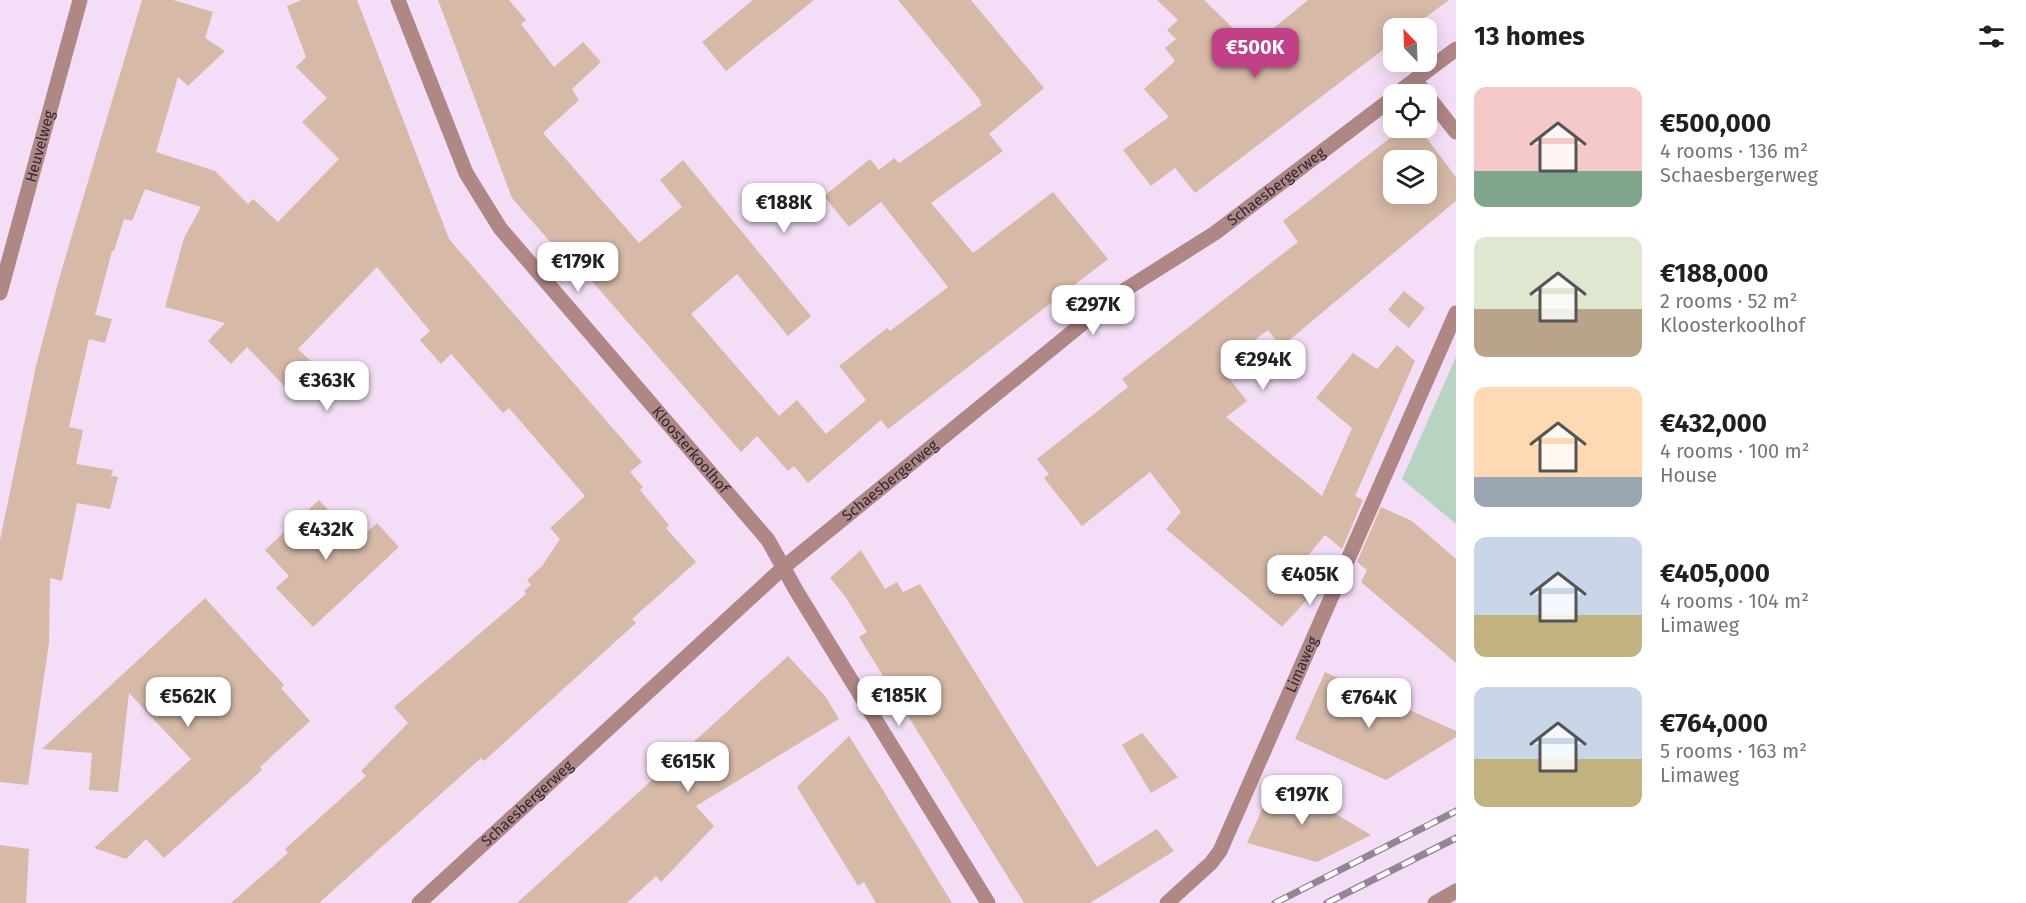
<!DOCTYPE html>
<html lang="en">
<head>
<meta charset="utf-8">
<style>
	:root { --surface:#fff; --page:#f6f6f6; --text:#202124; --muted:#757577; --accent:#c24088 }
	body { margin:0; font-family:"Fira Sans",sans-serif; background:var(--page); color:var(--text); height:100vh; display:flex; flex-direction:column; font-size:22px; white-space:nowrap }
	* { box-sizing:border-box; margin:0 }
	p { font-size:20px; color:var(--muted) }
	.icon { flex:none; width:33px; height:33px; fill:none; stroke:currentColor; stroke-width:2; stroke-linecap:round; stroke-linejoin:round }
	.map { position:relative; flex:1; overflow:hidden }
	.side { display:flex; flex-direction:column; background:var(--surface); width:570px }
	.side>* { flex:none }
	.needle { width:39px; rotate:337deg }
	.controls { position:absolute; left:1383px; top:18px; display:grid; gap:12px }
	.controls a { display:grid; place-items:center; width:54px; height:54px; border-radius:12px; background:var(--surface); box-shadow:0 3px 15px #0003; font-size:30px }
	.price { position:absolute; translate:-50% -51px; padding:0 14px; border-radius:12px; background:#fff; color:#222; font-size:20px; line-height:39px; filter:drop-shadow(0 2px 3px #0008) }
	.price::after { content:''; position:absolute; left:50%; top:36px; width:18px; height:14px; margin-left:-9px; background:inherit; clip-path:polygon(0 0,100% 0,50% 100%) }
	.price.selected { background:var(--accent); color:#fff }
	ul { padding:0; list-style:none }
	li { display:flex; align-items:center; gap:18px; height:150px; padding:0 18px }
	li span { display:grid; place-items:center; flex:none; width:168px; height:120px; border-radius:12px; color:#555 }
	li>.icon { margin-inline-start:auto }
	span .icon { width:72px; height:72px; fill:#fffc; stroke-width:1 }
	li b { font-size:26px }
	h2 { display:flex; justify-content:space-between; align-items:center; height:72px; padding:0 18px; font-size:26px }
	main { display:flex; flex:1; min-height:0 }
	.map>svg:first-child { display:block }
</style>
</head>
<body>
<main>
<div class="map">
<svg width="1456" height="903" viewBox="0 0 1456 903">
	<rect width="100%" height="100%" fill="#f4def7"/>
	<!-- green -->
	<polygon fill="#b7d3c2" points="1456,357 1456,524 1402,479"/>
	<!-- building -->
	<g fill="#d6b9a7" fill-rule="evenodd">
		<polygon points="142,0 173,0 213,12 205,38 225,51 188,86 178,77 156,152 215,171 248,204 253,199 278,222 339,159 302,122 327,98 296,67 306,57 287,6 301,0 357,0 449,239 642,462 630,472 643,487 640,490 669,525 666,528 696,562 632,619 636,623 484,761 481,758 319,903 231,903 288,853 285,849 366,776 361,771 408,723 394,707 526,594 524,591 531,585 527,580 542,566 560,539 550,528 585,496 509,408 503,413 451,354 441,364 420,340 430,331 377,267 298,349 314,364 288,390 247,347 231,364 208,341 225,323 165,307 184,238 201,207 145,189 132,221 124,219 114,251 112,251 95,315 112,319 105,343 89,339 69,427 83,430 76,464 113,470 111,476 118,477 110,509 77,503 62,581 50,578 49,643 28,785 0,782 0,540 36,366 59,279"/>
		<polygon points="438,0 509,0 526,20 521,24 554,67 583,42 601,62 572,89 579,100 543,133 639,243 682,207 660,180 683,160 811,316 788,336 737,274 691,314 779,416 797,400 826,434 866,400 839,366 887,328 890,331 948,287 881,202 849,227 824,196 870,159 879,170 894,158 899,163 982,105 979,102 981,101 898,0 971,0 1044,88 989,134 1003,151 931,203 973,253 1053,192 1108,259 888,429 881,420 808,483 794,466 788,471 757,436 741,452 577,264 572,267 512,198"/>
		<polygon points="753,0 814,0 726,71 702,42"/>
		<polygon points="1157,0 1204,0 1231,26 1248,49 1308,0 1449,0 1411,28 1394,28 1394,41 1384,49 1195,193 1175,168 1151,186 1123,150 1169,117 1144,89 1175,61 1165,48 1176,39 1167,30 1178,20"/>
		<path d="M1403 128H1419L1456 177V201L1281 347 1268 330 1237 353V362L1224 372 1247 401 1226 417 1322 496 1352 428 1316 398 1353 353 1377 369 1397 345 1415 361 1355 496 1363 500 1342 549 1325 535 1292 575 1313 593 1282 627 1166 529 1181 512 1150 472 1082 526 1044 478 1049 474 1037 459 1128 387 1122 379 1298 242 1283 221ZM1394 160H1426V194H1394Z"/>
		<polygon points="1404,291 1425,308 1409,328 1388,310"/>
		<polygon points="319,500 357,541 377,523 399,547 313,627 276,588 289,576 265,550"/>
		<polygon points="1381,507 1412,521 1456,559 1456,663 1361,582 1367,570 1357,562"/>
		<polygon points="861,550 885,589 897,582 903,592 920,584 1097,867 1157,829 1174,851 1090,903 1024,903 859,637 867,632 845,596 830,578"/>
		<polygon points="205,598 284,685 281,688 310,721 260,767 262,770 164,858 146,839 126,859 94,848 191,759 129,693 118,792 89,790 92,753 42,749"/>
		<polygon points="788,656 825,696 839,719 696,806 714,826 661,882 656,876 627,903 517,903"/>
		<polygon points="1325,672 1456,731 1456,737 1386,780 1295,739"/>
		<polygon points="1142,733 1178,777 1151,793 1122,745"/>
		<polygon points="849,736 881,787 952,903 876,903 864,882 858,886 797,787"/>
		<polygon points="1276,778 1371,835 1317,862 1247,843"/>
		<polygon points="0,845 29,849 26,903 0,903"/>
	</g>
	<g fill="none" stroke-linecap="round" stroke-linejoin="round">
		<!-- minor -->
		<g stroke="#af8785" stroke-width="15">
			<path id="s1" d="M398 0 466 173 500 228 768 540 797 592 988 903"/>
			<polyline points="1415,80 1456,132"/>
			<polyline points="1396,94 1456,49"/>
			<path id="s2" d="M0 293 80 0"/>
			<path id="s3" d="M419 903 784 567 1120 293 1215 233 1394 97"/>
			<path id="s4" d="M1167 903 1211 863 1220 851 1456 313"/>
			<polyline points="1435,903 1456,891"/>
		</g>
		<defs>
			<g id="rail">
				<polyline points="1275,903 1456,811"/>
				<polyline points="1327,903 1456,838"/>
			</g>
		</defs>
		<!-- rail casing -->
		<use href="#rail" stroke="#948596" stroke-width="7"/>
		<!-- rail -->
		<use href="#rail" stroke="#fff" stroke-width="4.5" stroke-dasharray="14" stroke-linecap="butt"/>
	</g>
	<g text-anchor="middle" stroke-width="4.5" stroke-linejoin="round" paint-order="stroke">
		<!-- street labels -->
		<g font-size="15" fill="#302731" stroke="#fff">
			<text dy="5" stroke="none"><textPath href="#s2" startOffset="152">Heuvelweg</textPath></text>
			<text dy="5" stroke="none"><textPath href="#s3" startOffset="1119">Schaesbergerweg</textPath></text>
			<text dy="5" stroke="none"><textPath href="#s1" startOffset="543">Kloosterkoolhof</textPath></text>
			<text dy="5" stroke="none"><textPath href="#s3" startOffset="633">Schaesbergerweg</textPath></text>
			<text dy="5" stroke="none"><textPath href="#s4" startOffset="278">Limaweg</textPath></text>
			<text dy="5" stroke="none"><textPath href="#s3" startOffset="147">Schaesbergerweg</textPath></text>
		</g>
	</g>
</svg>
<div class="controls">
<a><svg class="needle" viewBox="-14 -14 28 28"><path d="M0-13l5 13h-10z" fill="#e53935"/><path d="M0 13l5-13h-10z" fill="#757577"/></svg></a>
<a><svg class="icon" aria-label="locate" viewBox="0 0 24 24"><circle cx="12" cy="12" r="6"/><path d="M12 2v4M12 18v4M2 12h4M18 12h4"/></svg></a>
<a><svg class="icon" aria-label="layers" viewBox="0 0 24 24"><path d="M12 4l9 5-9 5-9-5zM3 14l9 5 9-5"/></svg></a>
</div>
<b class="price selected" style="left:1255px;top:79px">€500K</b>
<b class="price" style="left:784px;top:234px">€188K</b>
<b class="price" style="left:578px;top:293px">€179K</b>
<b class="price" style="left:1093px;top:336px">€297K</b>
<b class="price" style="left:1263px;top:391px">€294K</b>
<b class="price" style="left:327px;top:412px">€363K</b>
<b class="price" style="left:326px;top:561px">€432K</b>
<b class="price" style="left:1310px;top:606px">€405K</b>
<b class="price" style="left:899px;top:727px">€185K</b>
<b class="price" style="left:188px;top:728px">€562K</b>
<b class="price" style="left:1369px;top:729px">€764K</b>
<b class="price" style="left:688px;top:793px">€615K</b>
<b class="price" style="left:1302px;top:826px">€197K</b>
</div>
<section class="side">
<h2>13 homes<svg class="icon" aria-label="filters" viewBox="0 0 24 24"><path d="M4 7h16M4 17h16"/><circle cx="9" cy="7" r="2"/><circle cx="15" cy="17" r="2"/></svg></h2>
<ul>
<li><span style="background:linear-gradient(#f6c9c9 70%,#7fa58c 0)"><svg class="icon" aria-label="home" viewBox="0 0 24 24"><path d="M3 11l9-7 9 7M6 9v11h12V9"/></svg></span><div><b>€500,000</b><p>4 rooms · 136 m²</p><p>Schaesbergerweg</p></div></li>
<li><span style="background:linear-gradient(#dfe7d0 60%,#b9a48a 0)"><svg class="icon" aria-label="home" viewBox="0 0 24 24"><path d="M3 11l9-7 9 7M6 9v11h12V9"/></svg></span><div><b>€188,000</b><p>2 rooms · 52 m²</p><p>Kloosterkoolhof</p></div></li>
<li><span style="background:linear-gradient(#ffd9b3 75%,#9aa5b1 0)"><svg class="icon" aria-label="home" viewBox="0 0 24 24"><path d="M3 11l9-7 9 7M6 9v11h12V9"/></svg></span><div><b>€432,000</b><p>4 rooms · 100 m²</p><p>House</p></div></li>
<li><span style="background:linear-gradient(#c9d6e8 65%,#c2b280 0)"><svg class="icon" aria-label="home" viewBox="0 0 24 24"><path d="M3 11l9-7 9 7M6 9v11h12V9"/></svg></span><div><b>€405,000</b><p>4 rooms · 104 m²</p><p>Limaweg</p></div></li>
<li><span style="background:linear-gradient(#c9d6e8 60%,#c2b280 0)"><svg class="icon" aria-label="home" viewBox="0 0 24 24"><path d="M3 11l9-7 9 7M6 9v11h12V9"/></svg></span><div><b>€764,000</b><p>5 rooms · 163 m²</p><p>Limaweg</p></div></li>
</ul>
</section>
</main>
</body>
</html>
